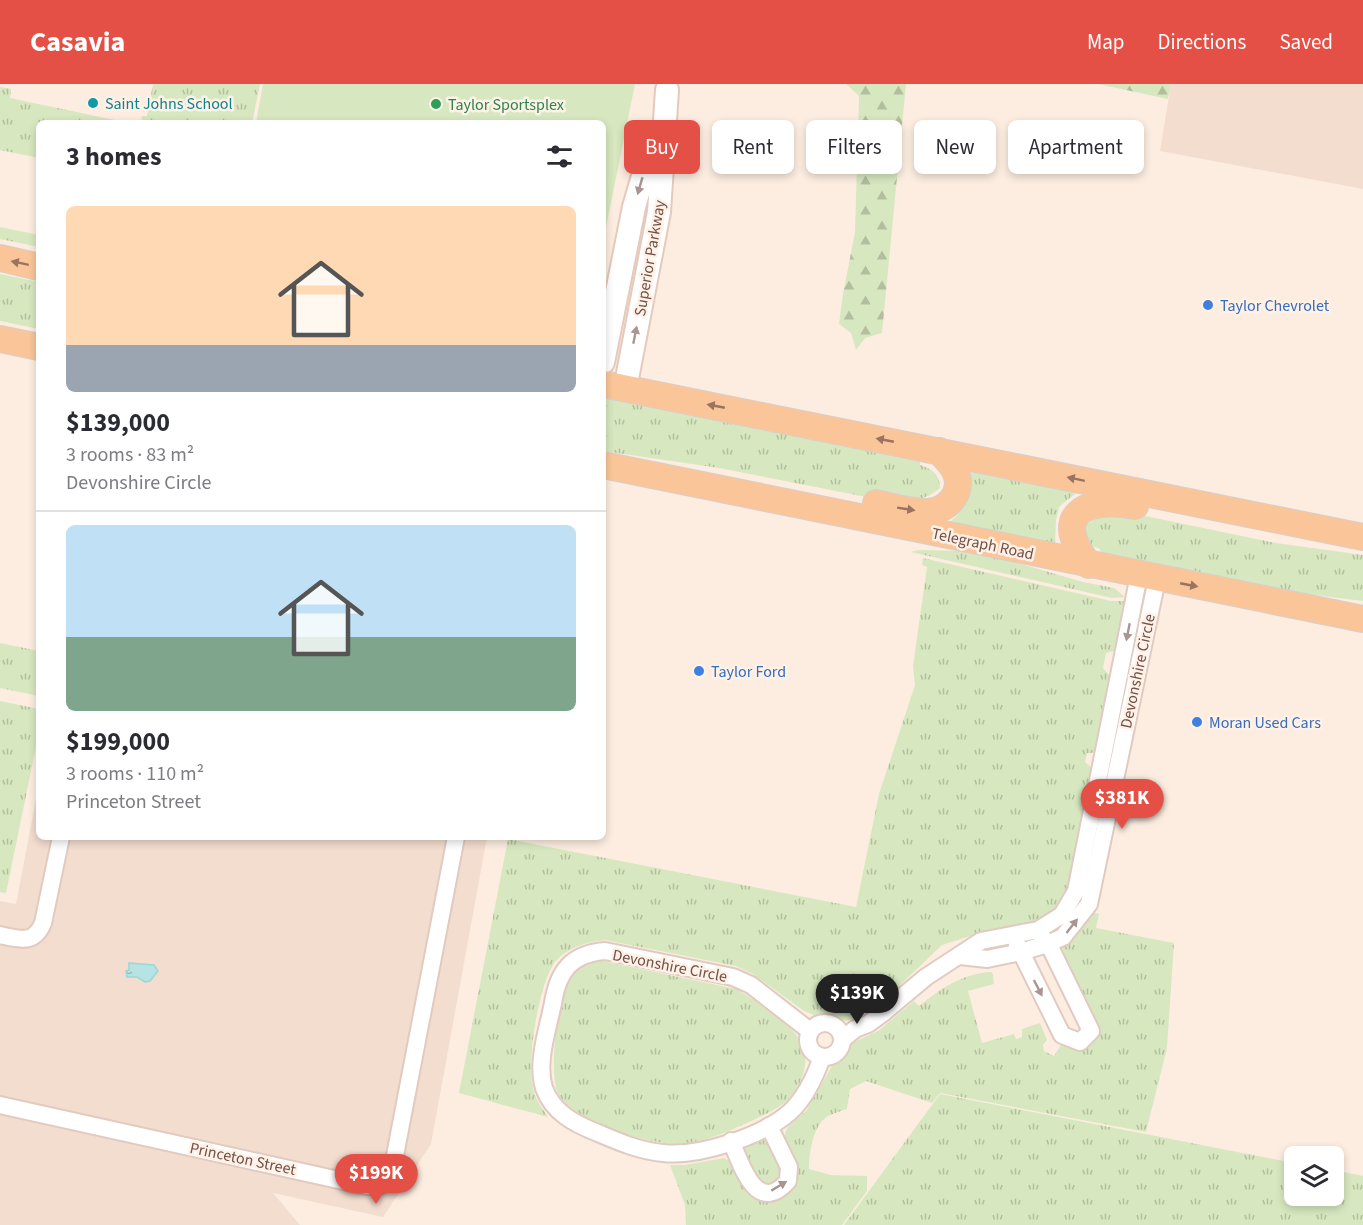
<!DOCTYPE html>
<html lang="en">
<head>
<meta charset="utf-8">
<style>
	:root { --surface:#fff; --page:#f7f7f7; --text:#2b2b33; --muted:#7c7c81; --line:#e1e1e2; --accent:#e55046 }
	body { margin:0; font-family:"Source Sans 3",sans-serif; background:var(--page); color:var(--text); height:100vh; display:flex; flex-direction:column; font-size:22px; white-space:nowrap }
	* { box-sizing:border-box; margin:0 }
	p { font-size:20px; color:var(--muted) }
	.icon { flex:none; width:33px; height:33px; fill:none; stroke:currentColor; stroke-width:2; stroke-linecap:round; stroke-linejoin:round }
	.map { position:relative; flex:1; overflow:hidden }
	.side { position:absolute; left:36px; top:36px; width:570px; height:720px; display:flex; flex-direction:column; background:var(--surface); border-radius:9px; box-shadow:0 3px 9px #0003 }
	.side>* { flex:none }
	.hud { position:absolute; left:624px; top:36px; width:570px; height:54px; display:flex; gap:12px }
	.fabs { position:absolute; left:1284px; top:1062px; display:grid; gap:12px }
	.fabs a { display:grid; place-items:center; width:60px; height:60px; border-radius:9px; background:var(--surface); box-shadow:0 3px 9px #0003; font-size:30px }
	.price { position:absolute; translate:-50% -51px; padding:0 14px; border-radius:21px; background:var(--accent); color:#fff; font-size:20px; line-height:39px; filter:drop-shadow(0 2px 3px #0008) }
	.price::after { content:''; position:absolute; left:50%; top:36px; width:18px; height:14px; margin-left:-9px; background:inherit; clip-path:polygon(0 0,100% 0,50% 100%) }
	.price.on { background:#222; color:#fff }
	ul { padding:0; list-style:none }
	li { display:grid; align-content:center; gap:12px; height:318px; padding:0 30px }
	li+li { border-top:2px solid var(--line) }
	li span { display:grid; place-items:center; height:186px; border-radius:9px; color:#555 }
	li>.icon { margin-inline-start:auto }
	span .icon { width:108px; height:108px; fill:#fffc; stroke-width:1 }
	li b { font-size:26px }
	h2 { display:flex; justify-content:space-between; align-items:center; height:72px; padding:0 30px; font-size:26px }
	.tag { padding:0 21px; border-radius:9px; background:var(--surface); box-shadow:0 3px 9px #0003; font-size:21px; line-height:54px }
	.tag.on { background:var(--accent); color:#fff }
	header { display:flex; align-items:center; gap:36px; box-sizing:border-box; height:84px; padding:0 30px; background:var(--accent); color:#fff }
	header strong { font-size:28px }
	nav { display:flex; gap:33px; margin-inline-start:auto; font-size:21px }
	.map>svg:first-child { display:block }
</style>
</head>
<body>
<header>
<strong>Casavia</strong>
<nav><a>Map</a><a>Directions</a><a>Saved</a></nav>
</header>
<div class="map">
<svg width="1363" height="1141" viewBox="0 0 1363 1141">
	<defs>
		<pattern id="grass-tufts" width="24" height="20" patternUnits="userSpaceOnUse" patternTransform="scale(1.5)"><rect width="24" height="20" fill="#d7e8c0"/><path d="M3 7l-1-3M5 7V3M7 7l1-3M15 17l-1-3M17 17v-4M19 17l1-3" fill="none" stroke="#b3be9e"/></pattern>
		<pattern id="forest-firs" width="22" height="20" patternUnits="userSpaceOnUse" patternTransform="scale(1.5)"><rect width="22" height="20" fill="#d7e8c0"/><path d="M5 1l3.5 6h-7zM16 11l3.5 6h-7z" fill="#b3be9e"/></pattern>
		<pattern id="water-ripples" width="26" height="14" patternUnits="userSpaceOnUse" patternTransform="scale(1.5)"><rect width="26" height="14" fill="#b6e4e4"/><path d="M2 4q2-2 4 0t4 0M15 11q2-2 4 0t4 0" fill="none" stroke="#98bbbb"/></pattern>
	</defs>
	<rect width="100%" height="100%" fill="#fcede0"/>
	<!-- residential -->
	<g fill="#f3ddcf">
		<polygon points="1171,0 1363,0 1363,105 1160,67"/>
		<polygon points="39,699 39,753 487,753 431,1060 383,1133 273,1109 300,1141 0,1141 0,817 16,820"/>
	</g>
	<!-- grass -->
	<g fill="url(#grass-tufts)">
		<polygon points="153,0 260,0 252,39 141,39 142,32 147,32"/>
		<polygon points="0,3 11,5 10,14 129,39 39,39 39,74 0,66"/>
		<polygon points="0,143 39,151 39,163 0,155"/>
		<polygon points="0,190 39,198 39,245 0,237"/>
		<path d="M603 313 920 378V381C932 385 940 390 940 404 927 415 914 417 897 419L719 384 603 367Z"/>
		<path d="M970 388 1076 409 1059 423 1056 436 1055 459 950 438C969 421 970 412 970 388Z"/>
		<polygon points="1126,428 1276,459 1363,471 1363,517 1306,510 1100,468 1100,465 1090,461 1085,454 1086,441 1098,433"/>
		<polygon points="918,466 962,467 1004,475 1083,498 1114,504 1125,513 1112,514 911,468"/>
		<path d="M923 474 1111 517H1127L1118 563 1114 567 1106 569 1103 584 1111 593 1096 669H1087L1085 678 1093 685 1077 783 1061 821 1034 842 967 853 942 861 896 905 884 906 878 909 873 915 864 930 856 935 842 937H828L804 927 753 890 736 882 605 856C586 858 568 863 555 878 539 899 526 978 533 1004 535 1015 542 1024 548 1033L459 1009 508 755 856 823 879 710 915 601 913 582 927 483 922 481Z"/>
		<polygon points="0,559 39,567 39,612 0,604"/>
		<polygon points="0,617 39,625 39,648 6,809 0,808"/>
		<path d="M1089 827 1099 830 1096 844 1174 859 1167 964 1146 1048 940 1009 932 1019 866 997 850 1005 847 1025C841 1027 834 1029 828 1032 813 1041 809 1069 809 1085L831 1091 867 1092V1107L842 1141H686L685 1121 670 1081H684L724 1074C745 1083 740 1124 774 1116 786 1113 792 1104 797 1094L785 1057V1049L788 1043 806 1027 837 973 844 965 854 958 878 947 914 917 919 922C940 905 963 889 992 888L994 900 968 907 982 959 1014 950 1016 955 1022 953V945L1040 939 1047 956 1043 961 1044 967 1054 972 1061 961 1076 965 1092 930 1063 869 1062 862Z"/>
		<path d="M603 877 736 905C756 917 787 936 799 955 813 977 801 1006 783 1020 770 1029 756 1035 742 1041 718 1052 691 1063 664 1059 635 1055 574 1037 559 1011 547 992 558 916 569 896 577 883 590 879 603 877Z"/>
		<polygon points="940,1010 1294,1079 1294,1112 1334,1112 1334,1086 1363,1092 1363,1141 844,1141"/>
		<path d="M762 1055 767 1057 780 1085 778 1096C758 1110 751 1081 745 1066V1062Z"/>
	</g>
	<!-- forest -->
	<g fill="url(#forest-firs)">
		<polygon points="846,0 906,0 882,249 865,254 856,266 851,249 839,240 843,210 855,148 859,12"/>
		<polygon points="1098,0 1171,0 1168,15"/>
	</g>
	<!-- garden -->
	<polygon fill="#d7e8c0" points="263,0 635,0 603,158 603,39 256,39"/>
	<!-- water -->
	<polygon fill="url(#water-ripples)" stroke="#9cd6d6" stroke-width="1.5" points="129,879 154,881 158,887 150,897 145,898 137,893 127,893 126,887 129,886"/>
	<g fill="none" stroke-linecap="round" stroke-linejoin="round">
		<defs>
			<g id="minor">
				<path d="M0 851C19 855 34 861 43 839L61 753"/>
				<polyline points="1017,860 1062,951 1080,958 1091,947 1052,867 1041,851"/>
				<polyline points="960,872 987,875 1021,868 1047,860 1063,853 1089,820 1157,495"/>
				<circle cx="825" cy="956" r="17"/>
				<path d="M810 947 751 901 733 893 605 867C571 870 558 887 553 919 548 945 536 978 544 1004 553 1029 575 1040 598 1049 619 1058 640 1067 663 1069 699 1073 763 1052 790 1028 806 1013 815 993 822 973"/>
				<polyline points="843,955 855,945 868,940 883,929 926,893 981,857 1038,846 1062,831 1076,807 1139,491"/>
				<path d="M0 1021 361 1101C381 1105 387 1102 393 1082L456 753"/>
				<path d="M731 1057C741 1079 756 1133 788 1097L789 1083 769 1042"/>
			</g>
			<g id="secondary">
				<polyline points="603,278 634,123 655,51"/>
				<polyline points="625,305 659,128 667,6"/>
			</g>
			<g id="primary">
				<polyline points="0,174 39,183"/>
				<polyline points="0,255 39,263"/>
				<polyline points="603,300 1363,453"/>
				<polyline points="603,381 1363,535"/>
				<path d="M876 419C892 423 910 428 927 428 949 427 966 406 954 385 950 378 944 373 939 367"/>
				<path d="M1089 481C1050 432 1084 412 1135 422"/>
			</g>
		</defs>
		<!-- minor casing -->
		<use href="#minor" stroke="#e1cac0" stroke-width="20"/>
		<!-- secondary casing -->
		<use href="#secondary" stroke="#e6c9bd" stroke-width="26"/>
		<!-- primary casing -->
		<use href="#primary" stroke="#d8cecc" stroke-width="28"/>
		<!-- minor -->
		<use href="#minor" stroke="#fff" stroke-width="16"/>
		<!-- secondary -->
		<use href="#secondary" stroke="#fff" stroke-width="22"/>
		<!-- primary -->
		<use href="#primary" stroke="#fac699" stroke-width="26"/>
	</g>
	<!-- one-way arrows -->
	<defs><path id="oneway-solid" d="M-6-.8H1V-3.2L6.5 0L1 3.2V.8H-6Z" transform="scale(1.5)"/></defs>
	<g fill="#aa9691">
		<use href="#oneway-solid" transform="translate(640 102) rotate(106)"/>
		<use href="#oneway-solid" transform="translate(635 251) rotate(-79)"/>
		<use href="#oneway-solid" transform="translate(1128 548) rotate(101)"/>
		<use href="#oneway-solid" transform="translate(1072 842) rotate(-52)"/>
		<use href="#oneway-solid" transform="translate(1038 904) rotate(63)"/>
		<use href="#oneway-solid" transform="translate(779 1102) rotate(-31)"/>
	</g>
	<g fill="#9b7360">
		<use href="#oneway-solid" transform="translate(20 179) rotate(-168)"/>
		<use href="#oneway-solid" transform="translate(716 322) rotate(-169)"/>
		<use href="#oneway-solid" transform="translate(885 356) rotate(-169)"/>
		<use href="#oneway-solid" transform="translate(1076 395) rotate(-168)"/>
		<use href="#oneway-solid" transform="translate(906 425) rotate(9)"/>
		<use href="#oneway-solid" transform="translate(1189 501) rotate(11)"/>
	</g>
	<!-- markers -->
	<circle fill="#0f9aa8" stroke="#fff1e6" stroke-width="2" cx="93" cy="19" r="6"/>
	<circle fill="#2e9e5b" stroke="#fff1e6" stroke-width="2" cx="436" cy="20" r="6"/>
	<g fill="#3f7fe0" stroke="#fff1e6" stroke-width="2">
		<circle cx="1208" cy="221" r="6"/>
		<circle cx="699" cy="587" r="6"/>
		<circle cx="1197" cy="638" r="6"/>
	</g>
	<g text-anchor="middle" stroke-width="5" stroke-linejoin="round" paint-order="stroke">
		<!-- culture labels -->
		<g font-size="16" fill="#0d838f" stroke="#fff1e6" text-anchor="start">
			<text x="105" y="25">Saint Johns School</text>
		</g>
		<!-- leisure labels -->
		<g font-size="16" fill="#27864d" stroke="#fff1e6" text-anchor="start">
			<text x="448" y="26">Taylor Sportsplex</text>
		</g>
		<!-- street labels -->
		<g font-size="16" fill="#725048" stroke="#fff1e6">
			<text transform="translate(649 174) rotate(-80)" y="6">Superior Parkway</text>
			<text transform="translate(983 459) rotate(12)" y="6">Telegraph Road</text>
			<text transform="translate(1137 587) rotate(-78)" y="6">Devonshire Circle</text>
			<text transform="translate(670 881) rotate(11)" y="6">Devonshire Circle</text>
			<text transform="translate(243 1074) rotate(12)" y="6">Princeton Street</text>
		</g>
		<!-- shop labels -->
		<g font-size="16" fill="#366cbe" stroke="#fff1e6" text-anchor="start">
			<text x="1220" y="227">Taylor Chevrolet</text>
			<text x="711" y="593">Taylor Ford</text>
			<text x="1209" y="644">Moran Used Cars</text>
		</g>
	</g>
</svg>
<div class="fabs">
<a><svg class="icon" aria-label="layers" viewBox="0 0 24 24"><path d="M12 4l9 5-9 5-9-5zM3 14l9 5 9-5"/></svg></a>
</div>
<b class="price" style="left:1122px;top:746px">$381K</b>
<b class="price on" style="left:857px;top:941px">$139K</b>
<b class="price" style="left:376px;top:1121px">$199K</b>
<div class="hud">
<a class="tag on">Buy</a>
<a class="tag">Rent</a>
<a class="tag">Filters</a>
<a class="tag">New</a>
<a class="tag">Apartment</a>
</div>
<section class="side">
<h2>3 homes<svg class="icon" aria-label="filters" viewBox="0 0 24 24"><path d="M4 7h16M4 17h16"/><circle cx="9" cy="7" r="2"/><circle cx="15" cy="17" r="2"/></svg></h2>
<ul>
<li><span style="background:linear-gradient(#ffd9b3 75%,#9aa5b1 0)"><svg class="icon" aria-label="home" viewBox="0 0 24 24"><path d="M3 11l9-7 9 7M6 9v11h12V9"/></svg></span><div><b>$139,000</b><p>3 rooms · 83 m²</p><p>Devonshire Circle</p></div></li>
<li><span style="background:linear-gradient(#bfe0f5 60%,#7fa58c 0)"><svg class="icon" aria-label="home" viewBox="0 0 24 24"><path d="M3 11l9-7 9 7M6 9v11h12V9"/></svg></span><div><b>$199,000</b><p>3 rooms · 110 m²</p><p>Princeton Street</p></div></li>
</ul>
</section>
</div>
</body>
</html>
